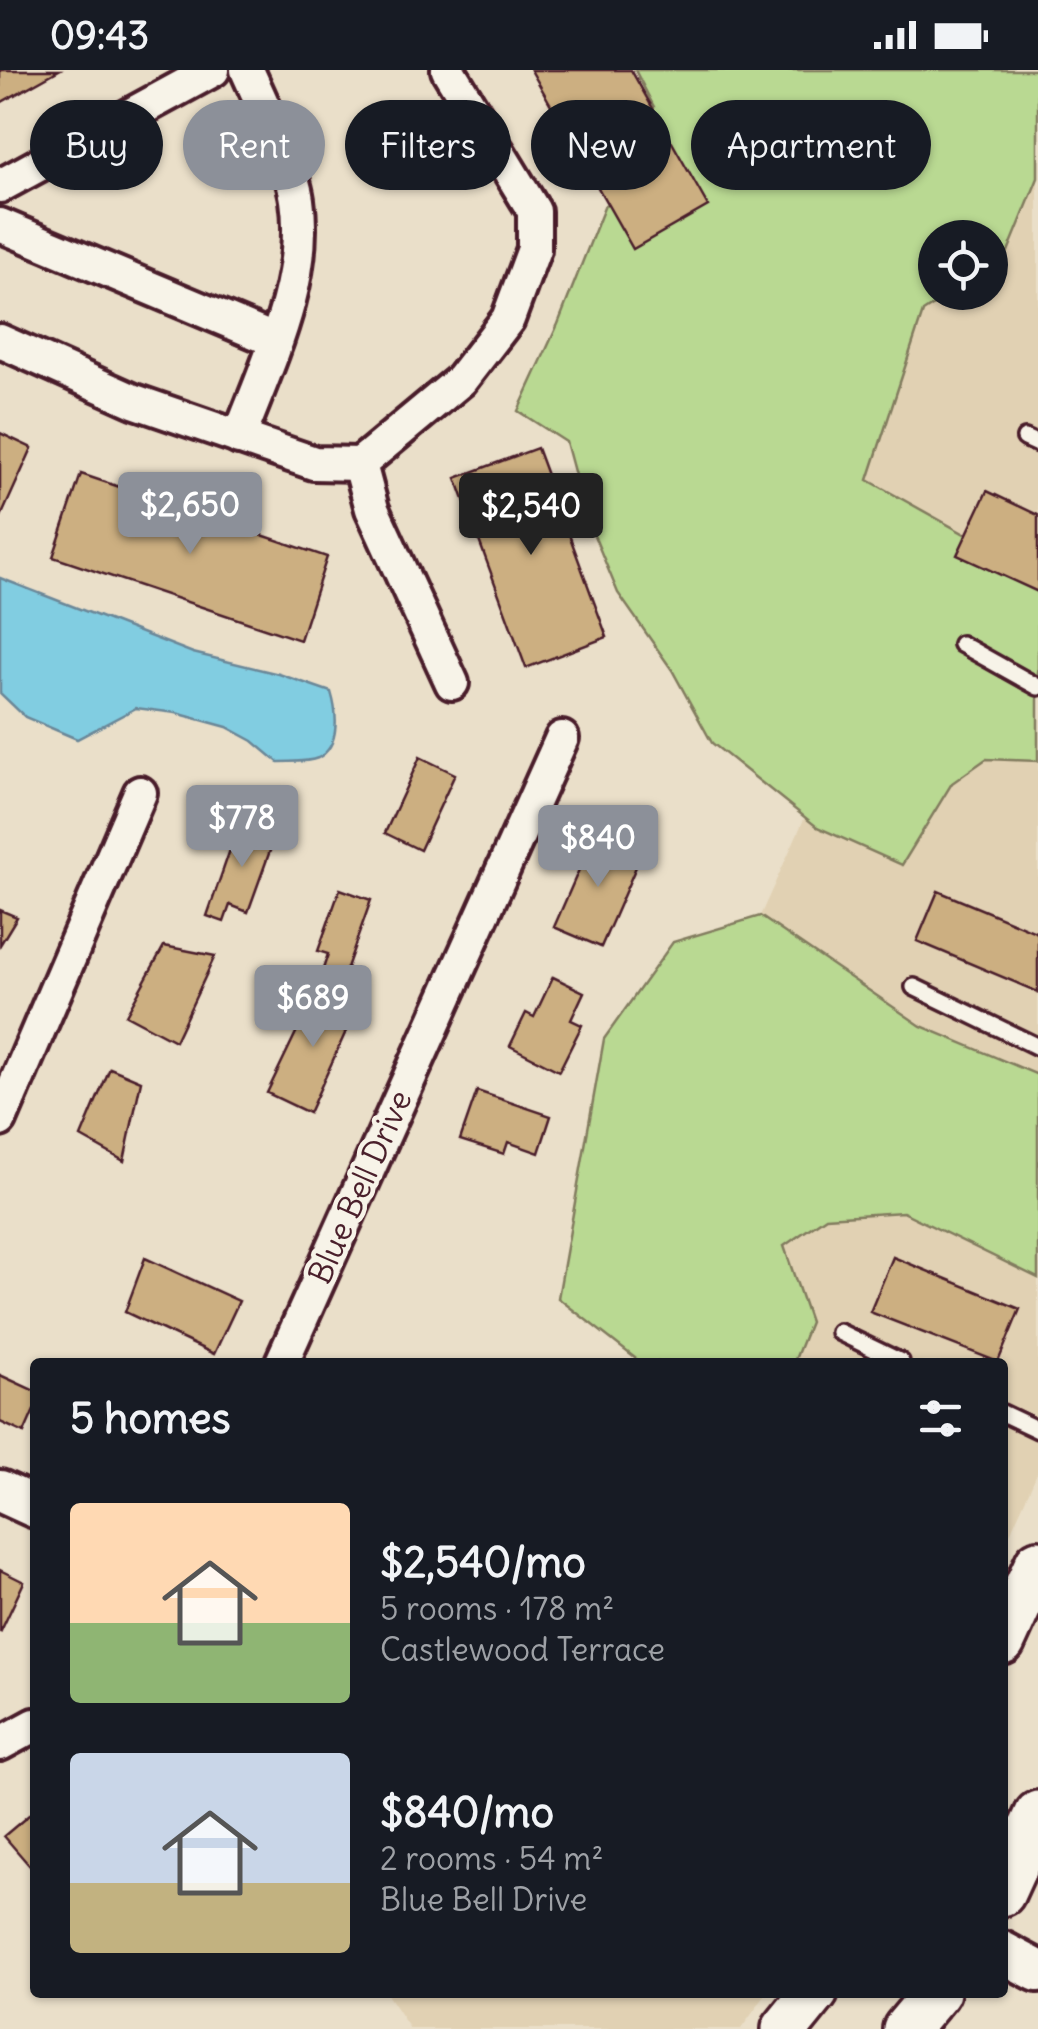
<!DOCTYPE html>
<html lang="en">
<head>
<meta charset="utf-8">
<style>
	:root { --surface:#171b24; --page:#20242c; --text:#f1f3f6; --muted:#9ea1a6; --accent:#8c9099 }
	body { margin:0; font-family:Delius,sans-serif; background:var(--page); color:var(--text); height:100vh; display:flex; flex-direction:column; font-size:38px; white-space:nowrap }
	* { box-sizing:border-box; margin:0 }
	p { font-size:32px; color:var(--muted) }
	.icon { flex:none; width:55px; height:55px; fill:none; stroke:currentColor; stroke-width:2; stroke-linecap:round; stroke-linejoin:round }
	.map { position:relative; flex:1; overflow:hidden }
	.sheet { position:absolute; left:30px; top:1288px; width:978px; height:640px; display:flex; flex-direction:column; background:var(--surface); border-radius:10px; box-shadow:0 2px 8px #0004 }
	.sheet>* { flex:none }
	.guide { position:absolute; left:30px; top:30px; width:980px; height:90px; display:flex; gap:20px }
	.controls { position:absolute; left:918px; top:150px; display:grid; gap:20px }
	.controls a { display:grid; place-items:center; width:90px; height:90px; border-radius:50%; background:var(--surface); box-shadow:0 2px 8px #0004; font-size:50px }
	.price { position:absolute; translate:-50% -85px; padding:0 22px; border-radius:10px; background:var(--accent); color:#fff; font-size:32px; line-height:65px; filter:drop-shadow(0 2px 5px #0008) }
	.price::after { content:''; position:absolute; left:50%; top:60px; width:30px; height:22px; margin-left:-15px; background:inherit; clip-path:polygon(0 0,100% 0,50% 100%) }
	.price.on { background:#222; color:#fff }
	ul { padding:0; list-style:none }
	li { display:flex; align-items:center; gap:30px; height:250px; padding:0 40px }
	li span { display:grid; place-items:center; flex:none; width:280px; height:200px; border-radius:10px; color:#555 }
	li>.icon { margin-inline-start:auto }
	span .icon { width:120px; height:120px; fill:#fffc; stroke-width:1 }
	li b { font-size:42px }
	h2 { display:flex; justify-content:space-between; align-items:center; height:120px; padding:0 40px; font-size:42px }
	.chip { padding:0 35px; border-radius:45px; background:var(--surface); box-shadow:0 2px 8px #0004; font-size:35px; line-height:90px }
	.chip.on { background:var(--accent); color:#fff }
	.status { display:flex; justify-content:space-between; align-items:center; height:70px; padding:0 50px; background:var(--surface); direction:ltr }
	.status svg { height:28px; fill:currentColor }
	.map>svg:first-child { display:block }
</style>
</head>
<body>
<div class="status"><b>09:43</b><svg viewBox="0 0 49 12"><path d="M0 12V9h3v3zM5 12V6h3v6zM10 12V3h3v9zM15 12V0h3v12zM26 1h20v11H26zM47 4h2v5h-2z"/></svg></div>
<div class="map">
<svg width="1038" height="1959" viewBox="0 0 1038 1959">
	<rect width="100%" height="100%" fill="#eadfc9"/>
	<filter id="ink" filterUnits="userSpaceOnUse"><feTurbulence type="fractalNoise" baseFrequency=".01" numOctaves="2"/><feDisplacementMap in="SourceGraphic" scale="20" xChannelSelector="R" yChannelSelector="G"/><feConvolveMatrix kernelMatrix="1 2 1 2 8 2 1 2 1" color-interpolation-filters="sRGB"/></filter>
	<g filter="url(#ink)">
		<!-- built -->
		<g fill="#e1d1b3">
			<polygon points="1038,108 1038,505 868,410 923,242 952,223 990,222 990,196 1007,184"/>
			<polygon points="986,689 1038,691 1038,1005 921,956 760,846 805,747 817,757 902,794 952,713"/>
			<polygon points="903,1142 1038,1208 1038,1401 1003,1479 1002,1292 794,1292 810,1251 784,1176 826,1147"/>
			<polygon points="386,1923 767,1923 741,1959 410,1959"/>
		</g>
		<!-- green -->
		<g fill="#b9d992" stroke="#827c5e" stroke-width="2.5">
			<polygon points="635,0 1038,0 1038,108 1007,184 990,196 990,168 935,168 935,222 952,223 923,242 868,410 1038,505 1038,691 986,689 952,713 902,795 817,757 712,673 672,600 618,523 586,446 566,372 518,341 558,254 605,135 639,114 654,37"/>
			<polygon points="760,846 921,956 1038,1005 1038,1208 903,1142 826,1147 784,1176 810,1252 794,1292 640,1292 558,1228 604,969 673,872"/>
		</g>
		<!-- water -->
		<path fill="#81cde1" stroke="#6b8798" stroke-width="2.5" d="M0 508 193 583 279 604 331 622C337 642 341 676 318 688 307 693 289 691 278 692L253 671 227 657 176 643 136 638 77 669 25 647 0 623Z"/>
		<!-- building -->
		<g fill="#ccaf81" stroke="#4a1f2b" stroke-width="2.5">
			<polygon points="0,0 59,0 0,33"/>
			<polygon points="531,0 631,0 708,136 633,179"/>
			<polygon points="0,363 32,378 0,449"/>
			<polygon points="537,378 607,567 526,598 456,408"/>
			<polygon points="81,404 327,487 300,570 53,487"/>
			<polygon points="987,421 1038,445 1038,522 957,485"/>
			<polygon points="420,687 455,704 420,780 385,763"/>
			<polygon points="240,751 276,764 248,842 230,835 224,852 207,846"/>
			<polygon points="595,763 642,783 601,877 554,857"/>
			<polygon points="340,819 371,830 343,909 322,902 328,884 318,881"/>
			<polygon points="938,821 1038,863 1038,922 917,871"/>
			<polygon points="0,840 17,847 0,875"/>
			<polygon points="164,876 215,886 175,971 126,945"/>
			<polygon points="553,907 584,922 571,950 582,955 559,1001 510,976 526,943 534,947"/>
			<polygon points="319,915 357,937 309,1043 267,1023"/>
			<polygon points="110,998 141,1011 124,1091 81,1067"/>
			<polygon points="477,1021 551,1046 539,1083 508,1072 504,1084 460,1070"/>
			<polygon points="893,1187 1020,1239 998,1292 870,1242"/>
			<polygon points="145,1188 239,1231 214,1284 125,1242"/>
			<polygon points="0,1305 35,1321 35,1338 24,1363 0,1352"/>
			<polygon points="0,1500 24,1512 0,1563"/>
			<polygon points="35,1740 35,1802 4,1766"/>
		</g>
		<g fill="none" stroke-linecap="round" stroke-linejoin="round">
			<defs>
				<g id="service">
					<polyline points="1025,368 1038,374"/>
					<polyline points="961,574 1038,617"/>
					<polyline points="914,917 1038,977"/>
					<polyline points="839,1262 901,1292"/>
					<polyline points="1002,1343 1038,1360"/>
				</g>
				<g id="minor">
					<polyline points="0,116 213,0"/>
					<polyline points="0,155 276,271"/>
					<polyline points="0,271 134,331 314,393 360,394 461,310 508,249 534,179 534,141 448,0"/>
					<path d="M239 368C267 294 309 210 297 130 292 95 262 34 247 0"/>
					<polyline points="360,394 372,439 452,613"/>
					<polyline points="0,1050 140,723"/>
					<polyline points="282,1292 562,668"/>
					<polyline points="0,1674 35,1655"/>
				</g>
				<g id="tertiary">
					<polyline points="0,1421 35,1437"/>
					<polyline points="1002,1882 1038,1901"/>
				</g>
				<g id="secondary">
					<polyline points="1002,1572 1038,1493"/>
					<polyline points="1002,1823 1038,1744"/>
					<polyline points="785,1959 815,1922"/>
					<polyline points="906,1959 937,1922"/>
				</g>
			</defs>
			<!-- service casing -->
			<use href="#service" stroke="#4a1f2b" stroke-width="22"/>
			<!-- minor casing -->
			<use href="#minor" stroke="#4a1f2b" stroke-width="40"/>
			<!-- tertiary casing -->
			<use href="#tertiary" stroke="#4a1f2b" stroke-width="48"/>
			<!-- secondary casing -->
			<use href="#secondary" stroke="#4a1f2b" stroke-width="52"/>
			<!-- service -->
			<use href="#service" stroke="#f7f3e8" stroke-width="15"/>
			<!-- minor -->
			<use href="#minor" stroke="#f7f3e8" stroke-width="32"/>
			<!-- tertiary -->
			<use href="#tertiary" stroke="#f7f3e8" stroke-width="40"/>
			<!-- secondary -->
			<use href="#secondary" stroke="#f7f3e8" stroke-width="45"/>
		</g>
	</g>
	<g text-anchor="middle" stroke-width="9" stroke-linejoin="round" paint-order="stroke">
		<!-- street labels -->
		<g font-size="32" fill="#4a1f2b" stroke="#f7f3e8">
			<text transform="translate(360 1117) rotate(-66)" y="11">Blue Bell Drive</text>
		</g>
	</g>
</svg>
<div class="controls">
<a><svg class="icon" aria-label="locate" viewBox="0 0 24 24"><circle cx="12" cy="12" r="6"/><path d="M12 2v4M12 18v4M2 12h4M18 12h4"/></svg></a>
</div>
<b class="price" style="left:190px;top:487px">$2,650</b>
<b class="price on" style="left:531px;top:488px">$2,540</b>
<b class="price" style="left:242px;top:800px">$778</b>
<b class="price" style="left:598px;top:820px">$840</b>
<b class="price" style="left:313px;top:980px">$689</b>
<div class="guide">
<a class="chip">Buy</a>
<a class="chip on">Rent</a>
<a class="chip">Filters</a>
<a class="chip">New</a>
<a class="chip">Apartment</a>
</div>
<section class="sheet">
<h2>5 homes<svg class="icon" aria-label="filters" viewBox="0 0 24 24"><path d="M4 7h16M4 17h16"/><circle cx="9" cy="7" r="2"/><circle cx="15" cy="17" r="2"/></svg></h2>
<ul>
<li><span style="background:linear-gradient(#ffd9b3 60%,#8fb573 0)"><svg class="icon" aria-label="home" viewBox="0 0 24 24"><path d="M3 11l9-7 9 7M6 9v11h12V9"/></svg></span><div><b>$2,540/mo</b><p>5 rooms · 178 m²</p><p>Castlewood Terrace</p></div></li>
<li><span style="background:linear-gradient(#c9d6e8 65%,#c2b280 0)"><svg class="icon" aria-label="home" viewBox="0 0 24 24"><path d="M3 11l9-7 9 7M6 9v11h12V9"/></svg></span><div><b>$840/mo</b><p>2 rooms · 54 m²</p><p>Blue Bell Drive</p></div></li>
</ul>
</section>
</div>
</body>
</html>
